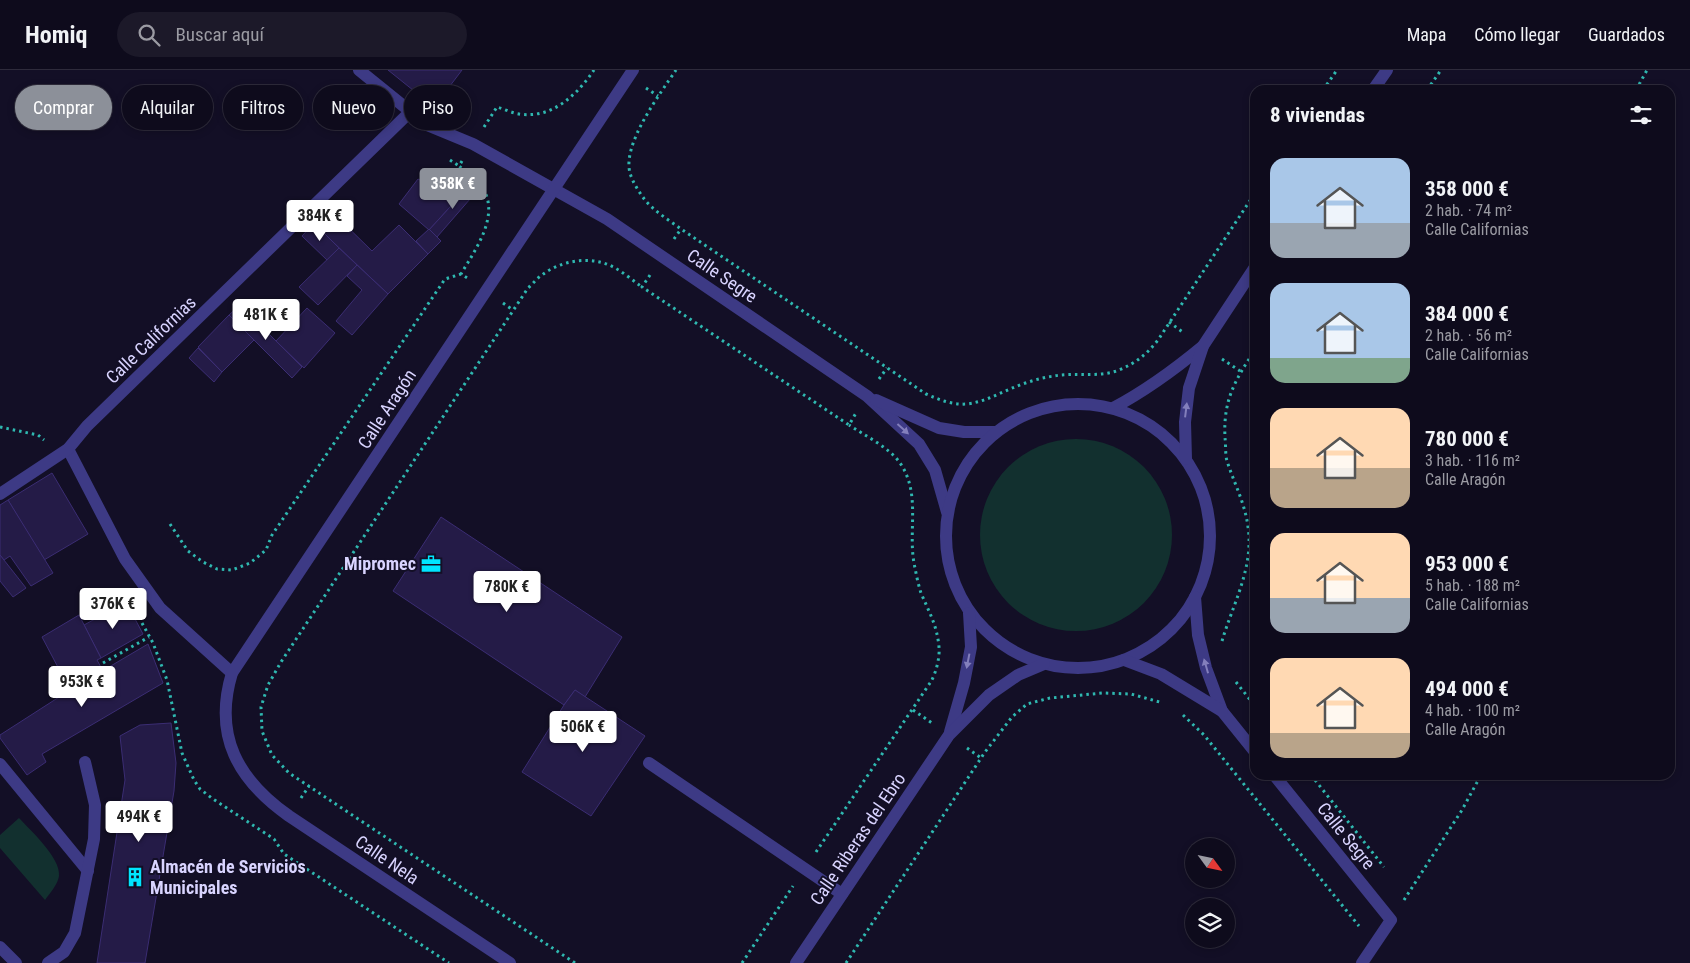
<!DOCTYPE html>
<html lang="es">
<head>
<meta charset="utf-8">
<style>
	:root { --surface:#0e0b1c; --page:#1c1929; --text:#f1f3f6; --muted:#9b9ba3; --line:#2e2b3b; --accent:#8c9099 }
	body { margin:0; font-family:"Roboto Condensed",sans-serif; background:var(--page); color:var(--text); height:100vh; display:flex; flex-direction:column; font-size:19px; white-space:nowrap }
	* { box-sizing:border-box; margin:0 }
	p { font-size:16px; color:var(--muted) }
	.icon { flex:none; width:28px; height:28px; fill:none; stroke:currentColor; stroke-width:2; stroke-linecap:round; stroke-linejoin:round }
	.map { position:relative; flex:1; overflow:hidden }
	.panel { position:absolute; left:1250px; top:15px; width:425px; height:695px; display:flex; flex-direction:column; background:var(--surface); border-radius:15px; box-shadow:0 2px 8px #0003,0 0 0 1px var(--line) }
	.panel>* { flex:none }
	.guide { position:absolute; left:15px; top:15px; width:475px; height:45px; display:flex; gap:10px }
	.needle { width:32px; rotate:123deg }
	.fabs { position:absolute; left:1185px; top:768px; display:grid; gap:10px }
	.fabs a { display:grid; place-items:center; width:50px; height:50px; border-radius:50%; background:var(--surface); box-shadow:0 2px 8px #0003,0 0 0 1px var(--line); font-size:25px }
	.price { position:absolute; translate:-50% -42px; padding:0 11px; border-radius:5px; background:#fff; color:#222; font-size:16px; line-height:32px; filter:drop-shadow(0 1px 2px #0008) }
	.price::after { content:''; position:absolute; left:50%; top:30px; width:15px; height:11px; margin-left:-8px; background:inherit; clip-path:polygon(0 0,100% 0,50% 100%) }
	.price.active { background:var(--accent); color:#fff }
	ul { padding:0; list-style:none }
	li { display:flex; align-items:center; gap:15px; height:125px; padding:0 20px }
	li span { display:grid; place-items:center; flex:none; width:140px; height:100px; border-radius:15px; color:#555 }
	li>.icon { margin-inline-start:auto }
	span .icon { width:60px; height:60px; fill:#fffc; stroke-width:1 }
	li b { font-size:21px }
	h2 { display:flex; justify-content:space-between; align-items:center; height:60px; padding:0 20px; font-size:21px }
	.tag { padding:0 18px; border-radius:22px; background:var(--surface); box-shadow:0 2px 8px #0003,0 0 0 1px var(--line); font-size:18px; line-height:45px }
	.tag.active { background:var(--accent); color:#fff }
	header { display:flex; align-items:center; gap:30px; box-sizing:border-box; height:70px; padding:0 25px; background:var(--surface); border-bottom:1px solid var(--line) }
	header strong { font-size:24px }
	nav { display:flex; gap:28px; margin-inline-start:auto; font-size:18px }
	.search { width:350px; height:45px; background:var(--page); display:flex; align-items:center; gap:12px; box-sizing:border-box; padding:0 18px; border-radius:28px; color:var(--muted); font-size:19px }
	.map>svg:first-child { display:block }
</style>
</head>
<body>
<header>
<strong>Homiq</strong>
<div class="search"><svg class="icon" aria-label="search" viewBox="0 0 24 24"><circle cx="10" cy="10" r="6"/><path d="M15 15l6 6"/></svg>Buscar aquí</div>
<nav><a>Mapa</a><a>Cómo llegar</a><a>Guardados</a></nav>
</header>
<div class="map">
<svg width="1690" height="893" viewBox="0 0 1690 893">
	<rect width="100%" height="100%" fill="#130f26"/>
	<!-- green -->
	<g fill="#12302f">
		<circle cx="1076" cy="465" r="96"/>
		<path d="M19 748C31 761 61 788 59 806 58 814 50 823 45 830L0 778V765Z"/>
	</g>
	<!-- building -->
	<g fill="#241b47" stroke="#3b2d73">
		<polygon points="388,0 462,0 434,37"/>
		<polygon points="430,99 461,125 429,160 399,134 418,109 420,110"/>
		<polygon points="468,113 477,121 437,167 429,160 461,125 460,123"/>
		<polygon points="328,138 372,181 399,155 428,184 388,224 313,153"/>
		<polygon points="314,153 339,178 327,190 302,166"/>
		<polygon points="429,159 441,171 428,184 416,171"/>
		<polygon points="339,178 357,195 318,235 299,217"/>
		<polygon points="357,195 388,224 352,265 336,251 362,220 347,206"/>
		<polygon points="240,235 302,297 292,308 229,245"/>
		<polygon points="307,238 335,263 304,298 276,271"/>
		<polygon points="229,245 254,270 222,302 198,277"/>
		<polygon points="198,278 222,302 214,312 189,288"/>
		<polygon points="52,403 88,464 44,490 8,430"/>
		<polygon points="8,430 53,503 31,516 10,486 4,490 0,485 0,435"/>
		<polygon points="441,447 622,567 585,627 575,620 564,635 393,521"/>
		<polygon points="0,485 26,518 13,527 0,511"/>
		<polygon points="126,532 143,564 101,588 84,555"/>
		<polygon points="79,545 101,588 97,590 103,601 70,620 42,567"/>
		<polygon points="148,574 163,613 42,684 46,692 27,705 0,668 0,665 70,620"/>
		<polygon points="575,620 645,666 591,746 522,702 564,635"/>
		<polygon points="171,653 176,693 174,721 145,893 97,893 125,710 120,666 140,655"/>
	</g>
	<g fill="none" stroke-linecap="round" stroke-linejoin="round">
		<!-- path -->
		<g stroke="#2fb8b0" stroke-width="3" stroke-dasharray="2.5 4" stroke-linecap="butt">
			<path d="M676 0C660 24 622 74 630 103 633 113 639 122 645 130 655 142 669 150 681 159L926 324C940 330 952 335 967 334 983 332 996 325 1010 319 1024 313 1039 308 1054 306 1075 302 1099 308 1119 300 1136 293 1147 284 1158 270L1255 123"/>
			<polyline points="646,18 658,26"/>
			<polyline points="1323,20 1337,0"/>
			<polyline points="1427,20 1441,0"/>
			<polyline points="1636,20 1647,0"/>
			<path d="M484 57 497 37C504 39 512 43 519 44 552 49 577 25 594 0"/>
			<polyline points="450,90 459,96"/>
			<path d="M462 91 459 96C466 102 477 109 482 117 501 145 475 180 461 204L469 209"/>
			<polyline points="674,169 681,159"/>
			<polyline points="650,205 642,217 849,355 856,343"/>
			<polyline points="503,233 513,240"/>
			<polyline points="1169,252 1184,263"/>
			<polyline points="1222,289 1240,301"/>
			<polyline points="879,309 887,298"/>
			<polyline points="0,357 38,365 44,370"/>
			<polyline points="170,454 188,481 203,492 217,499 232,500 250,493 266,480 272,465 445,209 461,204"/>
			<polyline points="142,553 153,573 167,610 182,683 194,710 200,719 213,729 274,769 284,784 449,893"/>
			<path d="M1222 571C1233 534 1254 497 1248 457 1245 433 1234 413 1227 391 1225 384 1226 375 1225 368 1223 330 1235 310 1255 280"/>
			<polyline points="103,593 149,567"/>
			<polyline points="1236,612 1255,636"/>
			<polyline points="913,640 932,653"/>
			<polyline points="1183,645 1204,665 1359,856"/>
			<polyline points="967,678 981,688"/>
			<polyline points="1311,705 1384,797"/>
			<polyline points="301,728 309,716"/>
			<path d="M816 782 930 613C936 604 940 587 939 577 937 555 929 542 921 523 918 514 916 503 914 493 908 460 921 423 900 393 890 378 864 365 849 355"/>
			<polyline points="1404,830 1462,740 1481,705"/>
			<path d="M575 893 289 703 272 685 262 661 261 637 268 615 281 592 528 218C533 214 537 208 542 205 560 191 588 186 609 195 621 200 632 210 642 217"/>
			<polyline points="742,893 793,816"/>
			<polyline points="846,893 985,682 1012,647 1027,634 1050,628 1103,623 1131,624 1163,633"/>
		</g>
		<!-- lane -->
		<g stroke="#3d3a85" stroke-width="12">
			<polyline points="649,693 842,824"/>
			<polyline points="0,694 88,801"/>
			<polyline points="0,877 16,893"/>
			<polyline points="48,893 64,882 75,863 94,769 95,735 85,692"/>
		</g>
		<!-- street -->
		<g stroke="#3d3a85" stroke-width="12">
			<polyline points="359,0 427,55 473,74 607,149 867,326 919,374 935,400 947,442"/>
			<polyline points="1373,20 1387,0"/>
			<polyline points="876,330 939,358 964,362 996,362"/>
			<circle cx="1078" cy="466" r="132"/>
			<path d="M1113 338C1147 320 1174 300 1203 276"/>
			<polyline points="68,379 125,489 160,538 232,603"/>
			<polyline points="1186,389 1185,352 1189,318 1203,276 1255,197"/>
			<polyline points="0,424 68,379 87,356 411,41"/>
			<polyline points="1195,527 1198,565 1206,598 1222,641 1255,682"/>
			<polyline points="1124,590 1161,604 1222,641"/>
			<polyline points="950,662 964,613 971,577 969,543"/>
			<polyline points="1274,705 1391,850 1362,893"/>
			<path d="M510 893 289 746C238 710 213 666 232 603L633 0"/>
			<polyline points="796,893 949,665 989,625 1018,605 1044,594"/>
		</g>
	</g>
	<!-- one-way arrows -->
	<defs><path id="oneway-solid" d="M-6-.8H1V-3.2L6.5 0L1 3.2V.8H-6Z" transform="scale(1.25)"/></defs>
	<g fill="#837fbc">
		<use href="#oneway-solid" transform="translate(1186 340) rotate(-83)"/>
		<use href="#oneway-solid" transform="translate(903 359) rotate(42)"/>
		<use href="#oneway-solid" transform="translate(968 591) rotate(101)"/>
		<use href="#oneway-solid" transform="translate(1206 596) rotate(-106)"/>
	</g>
	<!-- icons -->
	<defs>
		<symbol id="office-bare" viewBox="-9 -9 18 18"><path d="M-6-3h4V-5.5h4V-3h4V5H-6ZM-1-4.5V-3h2v-1.5ZM-6 0V1H6V0Z" fill="#00e5ff" stroke="#130f26" stroke-width="2.5" paint-order="stroke"/></symbol>
		<symbol id="building-bare" viewBox="-9 -9 18 18"><path d="M-4-6H4V6H1V3H-1V6H-4ZM-2.5-4.3h1.7v1.8h-1.7ZM.8-4.3h1.7v1.8H.8ZM-2.5-1h1.7V.8h-1.7ZM.8-1h1.7V.8H.8Z" fill="#00e5ff" stroke="#130f26" stroke-width="2.5" paint-order="stroke"/></symbol>
	</defs>
	<g fill-rule="evenodd">
		<use href="#office-bare" x="417" y="480" width="28" height="28"/>
		<use href="#building-bare" x="121" y="793" width="28" height="28"/>
	</g>
	<g text-anchor="middle" stroke-width="4" stroke-linejoin="round" paint-order="stroke">
		<!-- street labels -->
		<g font-size="18" fill="#d9d4ff" stroke="#130f26">
			<text transform="translate(722 206) rotate(34)" y="6">Calle Segre</text>
			<text transform="translate(151 270) rotate(-44)" y="6">Calle Californias</text>
			<text transform="translate(387 339) rotate(-57)" y="6">Calle Aragón</text>
			<text transform="translate(1346 766) rotate(51)" y="6">Calle Segre</text>
			<text transform="translate(858 769) rotate(-56)" y="6">Calle Riberas del Ebro</text>
			<text transform="translate(387 790) rotate(34)" y="6">Calle Nela</text>
		</g>
		<!-- poi labels -->
		<g font-size="18" font-weight="bold" fill="#d9d4ff" stroke="#130f26" text-anchor="end">
			<text x="416" y="500">Mipromec</text>
			<text x="150" y="803" text-anchor="start">Almacén de Servicios<tspan x="150" dy="21">Municipales</tspan></text>
		</g>
	</g>
</svg>
<div class="fabs">
<a><svg class="needle" viewBox="-14 -14 28 28"><path d="M0-13l5 13h-10z" fill="#e53935"/><path d="M0 13l5-13h-10z" fill="#9b9ba3"/></svg></a>
<a><svg class="icon" aria-label="layers" viewBox="0 0 24 24"><path d="M12 4l9 5-9 5-9-5zM3 14l9 5 9-5"/></svg></a>
</div>
<b class="price active" style="left:453px;top:140px">358K €</b>
<b class="price" style="left:320px;top:172px">384K €</b>
<b class="price" style="left:266px;top:271px">481K €</b>
<b class="price" style="left:507px;top:543px">780K €</b>
<b class="price" style="left:113px;top:560px">376K €</b>
<b class="price" style="left:82px;top:638px">953K €</b>
<b class="price" style="left:583px;top:683px">506K €</b>
<b class="price" style="left:139px;top:773px">494K €</b>
<div class="guide">
<a class="tag active">Comprar</a>
<a class="tag">Alquilar</a>
<a class="tag">Filtros</a>
<a class="tag">Nuevo</a>
<a class="tag">Piso</a>
</div>
<section class="panel">
<h2>8 viviendas<svg class="icon" aria-label="filters" viewBox="0 0 24 24"><path d="M4 7h16M4 17h16"/><circle cx="9" cy="7" r="2"/><circle cx="15" cy="17" r="2"/></svg></h2>
<ul>
<li><span style="background:linear-gradient(#a9c7e8 65%,#9aa5b1 0)"><svg class="icon" aria-label="home" viewBox="0 0 24 24"><path d="M3 11l9-7 9 7M6 9v11h12V9"/></svg></span><div><b>358 000 €</b><p>2 hab. · 74 m²</p><p>Calle Californias</p></div></li>
<li><span style="background:linear-gradient(#a9c7e8 75%,#7fa58c 0)"><svg class="icon" aria-label="home" viewBox="0 0 24 24"><path d="M3 11l9-7 9 7M6 9v11h12V9"/></svg></span><div><b>384 000 €</b><p>2 hab. · 56 m²</p><p>Calle Californias</p></div></li>
<li><span style="background:linear-gradient(#ffd9b3 60%,#b9a48a 0)"><svg class="icon" aria-label="home" viewBox="0 0 24 24"><path d="M3 11l9-7 9 7M6 9v11h12V9"/></svg></span><div><b>780 000 €</b><p>3 hab. · 116 m²</p><p>Calle Aragón</p></div></li>
<li><span style="background:linear-gradient(#ffd9b3 65%,#9aa5b1 0)"><svg class="icon" aria-label="home" viewBox="0 0 24 24"><path d="M3 11l9-7 9 7M6 9v11h12V9"/></svg></span><div><b>953 000 €</b><p>5 hab. · 188 m²</p><p>Calle Californias</p></div></li>
<li><span style="background:linear-gradient(#ffd9b3 75%,#b9a48a 0)"><svg class="icon" aria-label="home" viewBox="0 0 24 24"><path d="M3 11l9-7 9 7M6 9v11h12V9"/></svg></span><div><b>494 000 €</b><p>4 hab. · 100 m²</p><p>Calle Aragón</p></div></li>
</ul>
</section>
</div>
</body>
</html>
